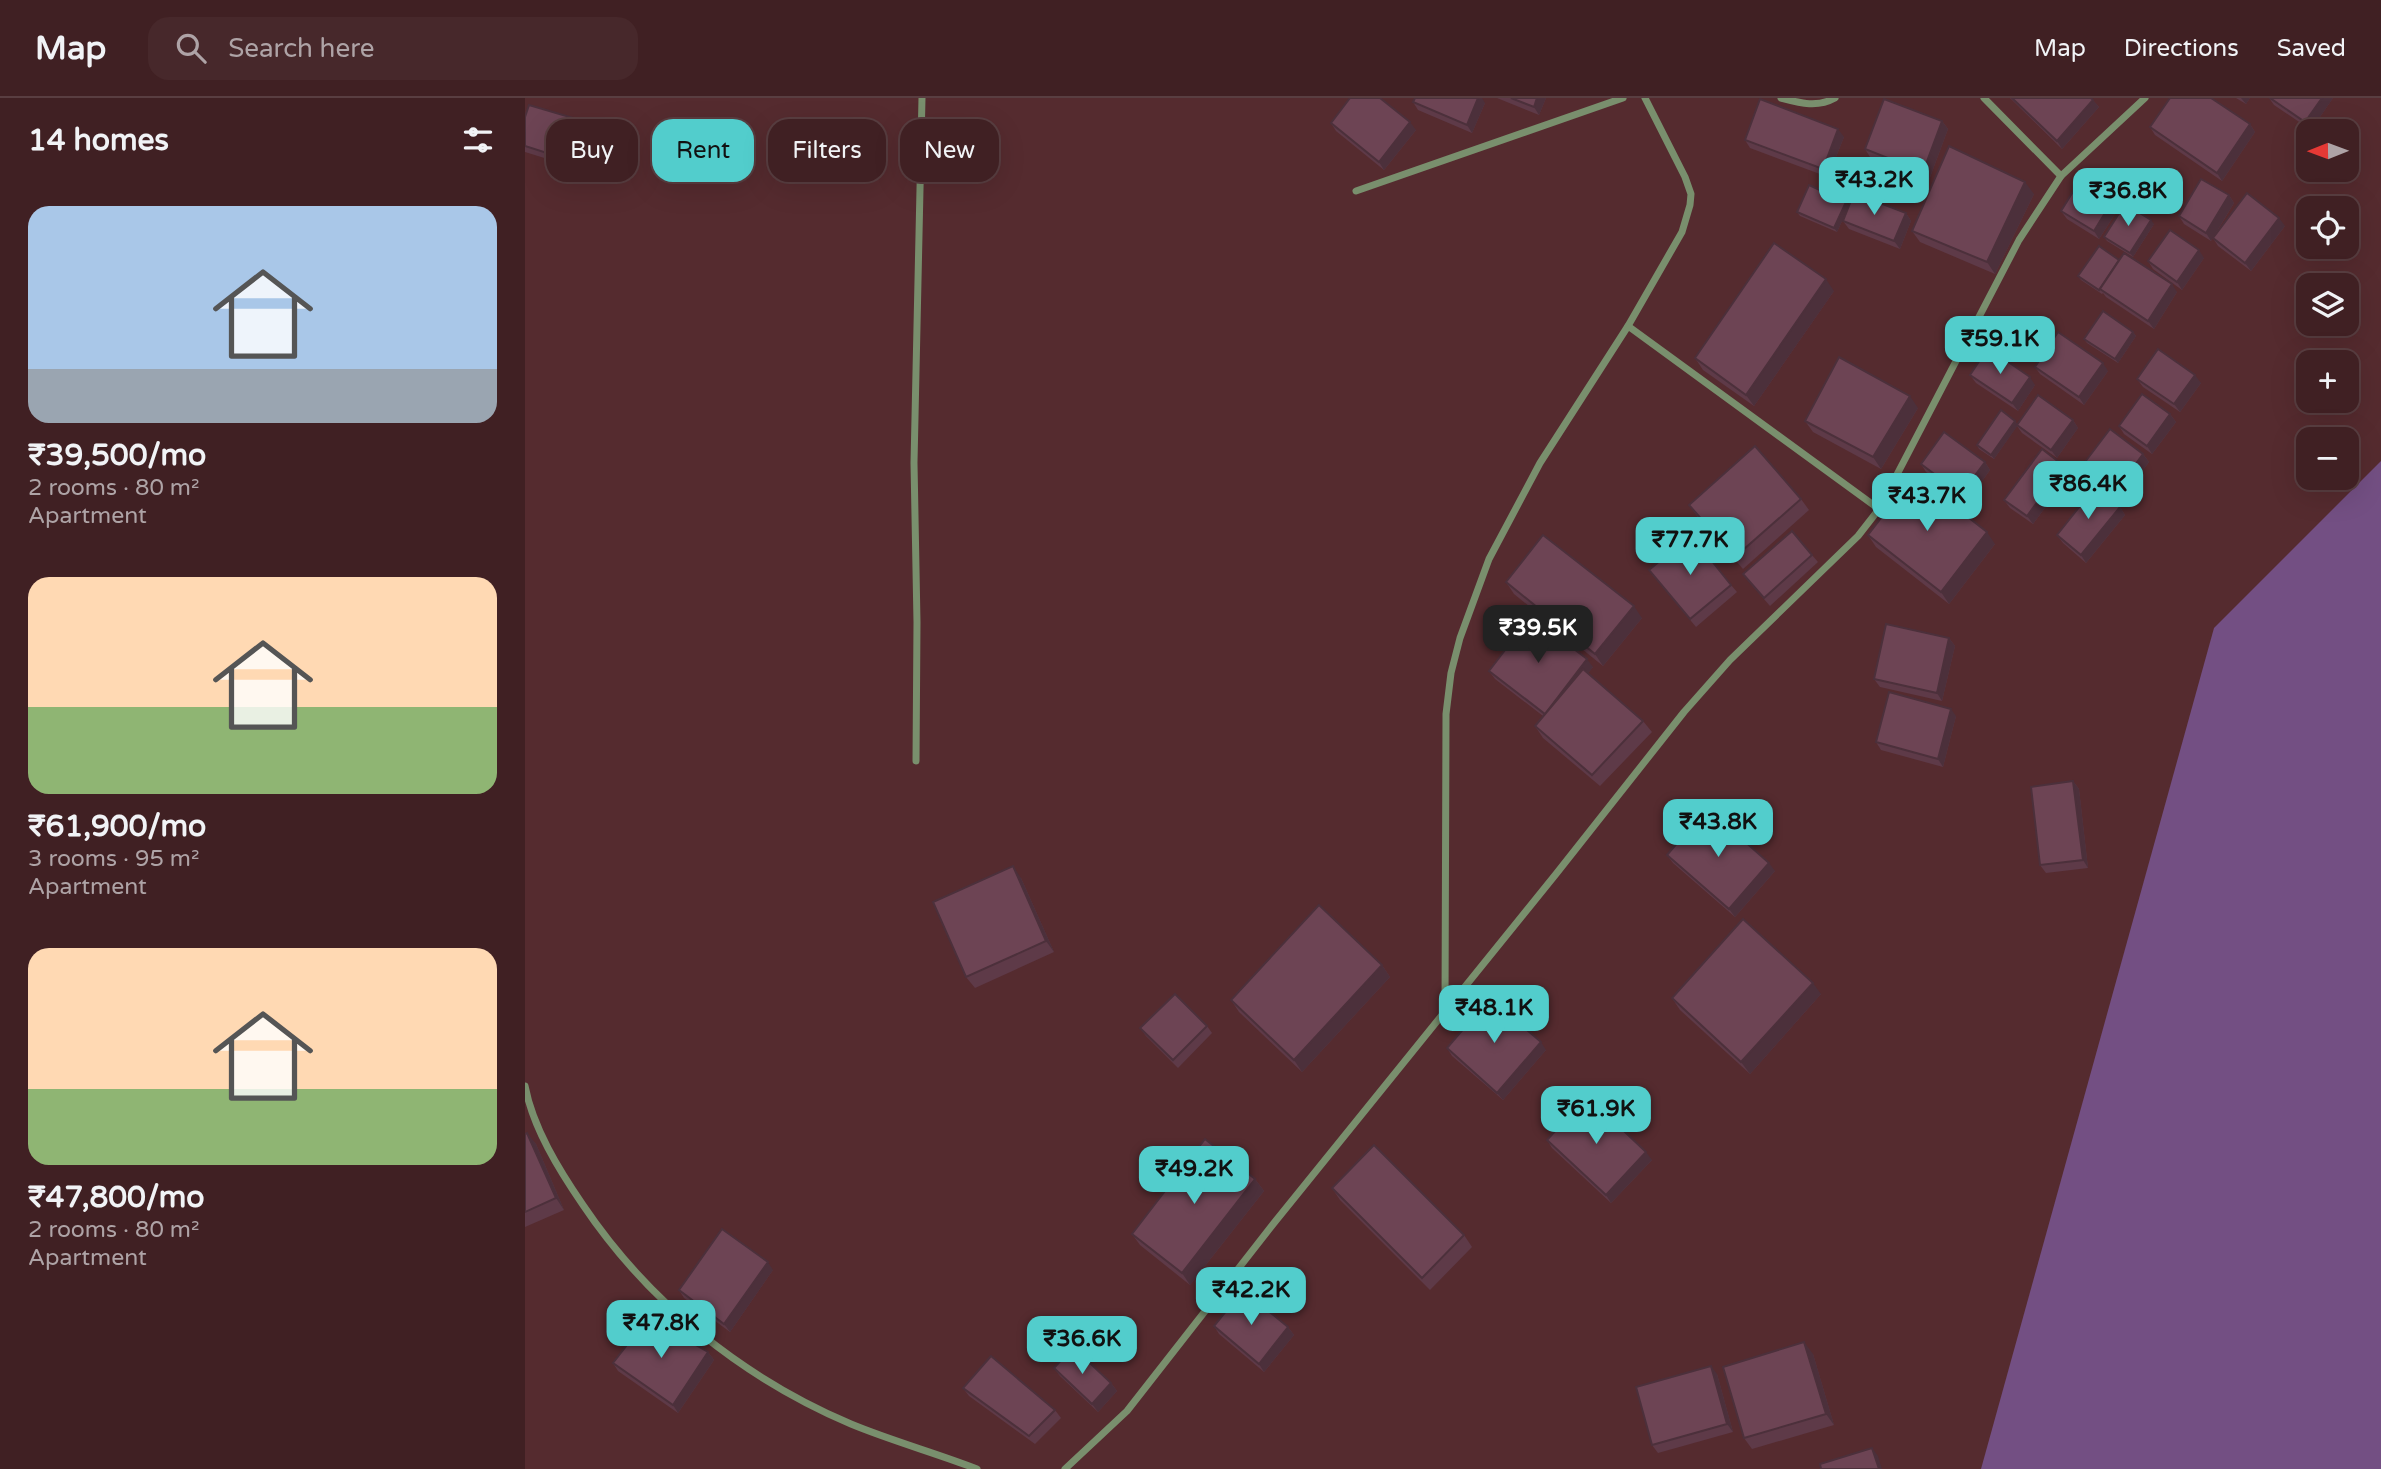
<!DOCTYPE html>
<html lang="en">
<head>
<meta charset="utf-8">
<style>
	:root { --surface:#402023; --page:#47282b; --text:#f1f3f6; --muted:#aea3a6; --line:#593e41; --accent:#52cdcc }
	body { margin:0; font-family:"Varela Round",sans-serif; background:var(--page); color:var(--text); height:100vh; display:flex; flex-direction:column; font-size:26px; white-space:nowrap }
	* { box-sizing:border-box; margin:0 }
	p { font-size:23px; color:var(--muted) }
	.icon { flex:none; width:38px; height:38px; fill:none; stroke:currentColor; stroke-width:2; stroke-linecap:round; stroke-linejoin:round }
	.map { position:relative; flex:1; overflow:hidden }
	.side { display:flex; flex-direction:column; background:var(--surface); width:525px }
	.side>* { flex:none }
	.banner { position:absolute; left:21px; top:21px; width:665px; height:63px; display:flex; gap:14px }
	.needle { width:46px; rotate:269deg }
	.tools { position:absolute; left:1771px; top:21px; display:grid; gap:14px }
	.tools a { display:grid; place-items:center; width:63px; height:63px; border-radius:14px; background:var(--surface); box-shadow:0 7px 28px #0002,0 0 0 2px var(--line); font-size:35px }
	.price { position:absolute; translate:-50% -60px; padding:0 16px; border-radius:14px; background:var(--accent); color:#111; font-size:23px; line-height:46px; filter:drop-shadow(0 2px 4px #0008) }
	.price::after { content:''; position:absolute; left:50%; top:42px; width:21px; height:16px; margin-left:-10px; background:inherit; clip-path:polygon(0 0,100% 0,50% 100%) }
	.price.active { background:#222; color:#fff }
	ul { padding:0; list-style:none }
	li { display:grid; align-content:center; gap:14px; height:371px; padding:0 28px }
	li span { display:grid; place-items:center; height:217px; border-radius:21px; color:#555 }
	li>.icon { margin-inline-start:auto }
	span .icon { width:126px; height:126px; fill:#fffc; stroke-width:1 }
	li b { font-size:30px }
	h2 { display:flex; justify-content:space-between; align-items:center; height:84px; padding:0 28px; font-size:30px }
	.pill { padding:0 24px; border-radius:21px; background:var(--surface); box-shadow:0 7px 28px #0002,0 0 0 2px var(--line); font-size:24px; line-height:63px }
	.pill.active { background:var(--accent); color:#111 }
	header { display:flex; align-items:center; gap:42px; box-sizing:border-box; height:98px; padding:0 35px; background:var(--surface); border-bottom:2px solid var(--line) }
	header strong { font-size:33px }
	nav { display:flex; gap:38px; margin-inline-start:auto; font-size:24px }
	.search { width:490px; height:63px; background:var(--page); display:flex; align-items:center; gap:18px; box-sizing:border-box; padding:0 24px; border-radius:21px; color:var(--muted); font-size:26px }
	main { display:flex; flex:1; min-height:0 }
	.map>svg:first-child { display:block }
</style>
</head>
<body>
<header>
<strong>Map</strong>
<div class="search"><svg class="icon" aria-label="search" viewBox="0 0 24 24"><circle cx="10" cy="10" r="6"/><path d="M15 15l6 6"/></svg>Search here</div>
<nav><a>Map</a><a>Directions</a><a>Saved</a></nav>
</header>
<main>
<section class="side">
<h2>14 homes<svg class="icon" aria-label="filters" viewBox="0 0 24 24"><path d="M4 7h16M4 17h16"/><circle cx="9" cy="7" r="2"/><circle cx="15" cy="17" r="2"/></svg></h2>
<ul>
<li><span style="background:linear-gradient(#a9c7e8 75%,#9aa5b1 0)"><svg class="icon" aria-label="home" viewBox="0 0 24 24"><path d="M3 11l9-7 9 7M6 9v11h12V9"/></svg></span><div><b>₹39,500/mo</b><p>2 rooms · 80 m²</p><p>Apartment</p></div></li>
<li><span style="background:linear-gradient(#ffd9b3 60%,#8fb573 0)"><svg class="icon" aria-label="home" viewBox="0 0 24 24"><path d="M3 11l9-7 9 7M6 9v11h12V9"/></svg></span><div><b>₹61,900/mo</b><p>3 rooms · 95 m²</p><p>Apartment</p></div></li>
<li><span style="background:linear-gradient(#ffd9b3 65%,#8fb573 0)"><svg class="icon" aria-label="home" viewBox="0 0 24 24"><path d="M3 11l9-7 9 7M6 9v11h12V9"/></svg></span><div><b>₹47,800/mo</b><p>2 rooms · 80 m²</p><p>Apartment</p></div></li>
</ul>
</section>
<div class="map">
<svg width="1856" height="1371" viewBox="0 0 1856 1371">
	<rect width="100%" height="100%" fill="#552b2f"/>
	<!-- green -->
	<polygon fill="#734f83" points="1856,363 1856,1371 1456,1371 1689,530"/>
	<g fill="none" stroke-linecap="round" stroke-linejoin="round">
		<!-- street -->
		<g stroke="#798f6d" stroke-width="7">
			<path d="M1256 0C1275 5 1292 10 1310 0"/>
			<polyline points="1459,0 1536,78"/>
			<polyline points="831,93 1098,0"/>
			<polyline points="1103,228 1354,411"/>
			<polyline points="391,663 392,524 389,365 397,0"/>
			<polyline points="920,911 921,616 926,575 935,540 964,461 1015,365 1103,228 1157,134 1165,107 1166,96 1160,79 1120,0"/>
			<path d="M0 988C8 1030 34 1072 58 1107 124 1205 218 1280 326 1326 367 1343 411 1355 452 1371"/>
			<polyline points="540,1371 602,1313 749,1125 1031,776 1159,614 1205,562 1333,438 1354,411 1494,142 1536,78 1620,0"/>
		</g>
	</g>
	<!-- wall -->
	<g fill="#5e3a48">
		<polygon points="972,0 1021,0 1014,17"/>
		<polygon points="1485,0 1566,0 1574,9 1537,51"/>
		<polygon points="1711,0 1725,0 1721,6"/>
		<polygon points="1744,0 1808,0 1786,32 1749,7"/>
		<polygon points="888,4 960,5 947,35 893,12"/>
		<polygon points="0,19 71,33 58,72 0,54"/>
		<polygon points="1417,23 1423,31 1404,82 1345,59 1340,51"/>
		<polygon points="806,25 891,32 859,72 811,33"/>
		<polygon points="1725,26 1730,34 1697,83 1630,37 1625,29"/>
		<polygon points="1319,39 1303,79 1225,50 1220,42"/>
		<polygon points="1509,96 1470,176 1395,144 1387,133"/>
		<polygon points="1591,97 1597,105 1574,141 1542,121 1536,113"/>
		<polygon points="1704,97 1709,105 1691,135 1760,128 1726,173 1693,148 1688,140 1686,143 1659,126 1654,118"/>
		<polygon points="1324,108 1312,134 1275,118 1272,114"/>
		<polygon points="1381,115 1386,123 1375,151 1324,131 1318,123"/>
		<polygon points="1629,126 1608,159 1582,143 1579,139"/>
		<polygon points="1679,160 1657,192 1628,171 1623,163"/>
		<polygon points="1594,162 1652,194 1629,231 1581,199 1578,195 1577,196 1556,182 1553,178"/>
		<polygon points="1309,193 1229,308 1178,272 1170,260"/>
		<polygon points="1608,234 1611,238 1593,265 1562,245 1559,241"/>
		<polygon points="1510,269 1583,273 1559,307 1515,276"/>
		<polygon points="1445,277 1510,287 1493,313 1451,285"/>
		<polygon points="1612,281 1676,285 1655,314 1618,289"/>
		<polygon points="1393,310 1356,371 1288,334 1280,323"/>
		<polygon points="1645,316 1651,324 1627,356 1599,336 1594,328"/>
		<polygon points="1548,322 1553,330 1532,360 1497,335 1492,328 1469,361 1454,351 1452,347 1490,323 1492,326"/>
		<polygon points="1618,356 1624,364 1595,402 1562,376 1557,368"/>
		<polygon points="1460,364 1465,372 1442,404 1401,374 1396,366"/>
		<polygon points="1545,376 1508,426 1485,410 1479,402"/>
		<polygon points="1276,401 1284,412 1218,471 1172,418 1164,407"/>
		<polygon points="1595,409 1600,417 1561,465 1538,445 1532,437"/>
		<polygon points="1343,437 1470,446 1424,506 1351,449"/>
		<polygon points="1287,457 1293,464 1245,508 1224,484 1218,476"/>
		<polygon points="1124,472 1206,487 1212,494 1171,529"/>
		<polygon points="981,484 1117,520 1078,568 989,496"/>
		<polygon points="1424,540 1430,548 1417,603 1355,589 1349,581"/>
		<polygon points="1068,569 1063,575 1118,623 1127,634 1075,688 1018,640 1010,628 1018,618 970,581 964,573"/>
		<polygon points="1431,618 1418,669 1356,652 1351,644"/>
		<polygon points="1548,683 1554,691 1563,770 1521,775 1515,767"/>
		<polygon points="1142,757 1250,773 1210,819 1148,765"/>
		<polygon points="496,780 529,854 450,890 441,879"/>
		<polygon points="857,867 865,879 777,974 714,914 706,902"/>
		<polygon points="1296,896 1225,976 1155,912 1147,900"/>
		<polygon points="682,928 687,935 653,970 621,938 615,930"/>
		<polygon points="922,950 1021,952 978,1002 927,958"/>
		<polygon points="0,1036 11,1046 39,1112 0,1129"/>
		<polygon points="1022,1042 1127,1062 1086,1105 1027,1050"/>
		<polygon points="730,1081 739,1093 665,1187 615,1147 607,1136"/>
		<polygon points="807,1090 939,1137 947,1149 905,1192 815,1102"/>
		<polygon points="248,1172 205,1234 159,1200 154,1192"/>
		<polygon points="689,1228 763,1229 769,1237 739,1274 694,1236"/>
		<polygon points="183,1254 189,1262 153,1315 93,1273 88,1265"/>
		<polygon points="1288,1256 1309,1327 1227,1351 1219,1340"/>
		<polygon points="529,1270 586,1285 592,1293 573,1314 535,1278"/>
		<polygon points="1192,1276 1208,1334 1133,1355 1127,1347"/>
		<polygon points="438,1290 530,1312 536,1320 510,1346 444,1298"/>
	</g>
	<!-- shaded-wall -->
	<g fill="#4c303b">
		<polygon points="953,0 957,0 960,5 947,35 942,27"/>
		<polygon points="1012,0 1021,0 1014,17 1009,9"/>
		<polygon points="1716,0 1725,0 1721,6"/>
		<polygon points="1797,0 1808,0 1786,32 1780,24"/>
		<polygon points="1568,2 1574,9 1537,51 1532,43"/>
		<polygon points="1417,23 1423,31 1404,82 1398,74"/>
		<polygon points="885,24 891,32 859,72 854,64"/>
		<polygon points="65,25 71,33 58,72 53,65"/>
		<polygon points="1725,26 1730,34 1697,83 1692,75"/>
		<polygon points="1313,31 1319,39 1303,79 1298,71"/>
		<polygon points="1500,84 1509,96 1470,176 1462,164"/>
		<polygon points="1591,97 1597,105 1574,141 1569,133"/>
		<polygon points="1704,97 1709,105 1686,143 1681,135"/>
		<polygon points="1321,104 1324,108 1312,134 1309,130"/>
		<polygon points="1381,115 1386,123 1375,151 1369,143"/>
		<polygon points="1754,120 1760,128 1726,173 1720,165"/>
		<polygon points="1626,122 1629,126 1608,159 1605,155"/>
		<polygon points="1674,152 1679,160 1657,192 1652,184"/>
		<polygon points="1301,181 1309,193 1229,308 1221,297"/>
		<polygon points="1647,186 1652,194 1629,231 1623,223"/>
		<polygon points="1608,234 1611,238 1593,265 1590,261"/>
		<polygon points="1578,265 1583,273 1559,307 1554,299"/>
		<polygon points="1670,277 1676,285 1655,314 1649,306"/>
		<polygon points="1505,279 1510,287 1493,313 1487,305"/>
		<polygon points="1385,298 1393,310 1356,371 1348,359"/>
		<polygon points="1645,316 1651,324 1627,356 1622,348"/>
		<polygon points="1548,322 1553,330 1532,360 1526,352"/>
		<polygon points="1490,323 1493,327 1469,361 1466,357"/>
		<polygon points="1618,356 1624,364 1595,402 1590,394"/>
		<polygon points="1460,364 1465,372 1442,404 1436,396"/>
		<polygon points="1539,368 1545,376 1508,426 1502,418"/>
		<polygon points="1595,409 1600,417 1561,465 1556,457"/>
		<polygon points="1462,434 1470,446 1424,506 1416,494"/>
		<polygon points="1109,508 1117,520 1078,568 1070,556"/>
		<polygon points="1424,540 1430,548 1417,603 1412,595"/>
		<polygon points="1062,561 1068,569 1026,624 1020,616"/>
		<polygon points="1426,611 1431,618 1418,669 1413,661"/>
		<polygon points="1548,683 1554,691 1563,770 1558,762"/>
		<polygon points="1244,765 1250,773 1210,819 1204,811"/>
		<polygon points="488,768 496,780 529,854 521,843"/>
		<polygon points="857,867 865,879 777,974 769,962"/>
		<polygon points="1288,885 1296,896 1225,976 1216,964"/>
		<polygon points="1016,944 1021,952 978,1002 972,995"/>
		<polygon points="2,1035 11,1046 39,1112 31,1100"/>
		<polygon points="1121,1054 1127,1062 1086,1105 1081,1097"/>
		<polygon points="730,1081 739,1093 665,1187 657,1175"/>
		<polygon points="243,1164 248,1172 205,1234 199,1226"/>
		<polygon points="763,1229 769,1237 739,1274 734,1266"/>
		<polygon points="1279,1244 1288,1256 1309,1327 1301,1316"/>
		<polygon points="183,1254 189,1262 153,1315 148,1307"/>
		<polygon points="1186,1268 1192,1276 1208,1334 1202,1326"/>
		<polygon points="586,1285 592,1293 573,1314 567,1306"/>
		<polygon points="1347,1350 1353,1358 1357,1371 1354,1371"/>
	</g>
	<!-- building -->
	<g fill="#6d4454" stroke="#4c303b" stroke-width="2">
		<polygon points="825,0 855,0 885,24 854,64 806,25"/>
		<polygon points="890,0 953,0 942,27 888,4"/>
		<polygon points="986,0 1012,0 1009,9"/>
		<polygon points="1487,0 1566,0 1568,2 1532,43"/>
		<polygon points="1645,0 1686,0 1725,26 1692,75 1625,29"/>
		<polygon points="1745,0 1797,0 1780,24"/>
		<polygon points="1235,1 1313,31 1298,71 1220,42"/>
		<polygon points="1359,1 1417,23 1398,74 1340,51"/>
		<polygon points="4,7 65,25 53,65 0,48 0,19"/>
		<polygon points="1424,48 1500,84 1462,164 1387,133"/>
		<polygon points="1559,76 1591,97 1569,133 1536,113"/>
		<polygon points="1676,81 1704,97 1681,135 1654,118"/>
		<polygon points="1284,87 1321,104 1309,130 1272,114"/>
		<polygon points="1329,95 1381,115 1369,143 1318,123"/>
		<polygon points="1722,95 1754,120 1720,165 1688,140"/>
		<polygon points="1600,106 1626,122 1605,155 1579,139"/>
		<polygon points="1645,132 1674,152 1652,184 1623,163"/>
		<polygon points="1249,145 1301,181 1221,297 1170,260"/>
		<polygon points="1574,148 1594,162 1574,192 1553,178"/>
		<polygon points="1599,155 1647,186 1623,223 1575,191"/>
		<polygon points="1578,213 1608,234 1590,261 1559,241"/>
		<polygon points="1533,234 1578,265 1554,299 1510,269"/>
		<polygon points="1463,250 1505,279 1487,305 1445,277"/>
		<polygon points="1633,251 1670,277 1649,306 1612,281"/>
		<polygon points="1314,259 1385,298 1348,359 1280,323"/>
		<polygon points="1617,296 1645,316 1622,348 1594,328"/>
		<polygon points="1513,297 1548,322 1526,352 1492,327"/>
		<polygon points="1476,312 1490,323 1466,357 1452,347"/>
		<polygon points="1585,331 1618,356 1590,394 1557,368"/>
		<polygon points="1419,334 1460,364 1436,396 1396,366"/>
		<polygon points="1230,348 1276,401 1210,459 1164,407"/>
		<polygon points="1517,351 1539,368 1502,418 1479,402"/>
		<polygon points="1389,377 1462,434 1416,494 1343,437"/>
		<polygon points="1570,389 1595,409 1556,457 1532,437"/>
		<polygon points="1267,433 1287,457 1239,500 1218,476"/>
		<polygon points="1018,437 1109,508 1070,556 981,484"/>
		<polygon points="1166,437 1206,487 1165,521 1124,472"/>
		<polygon points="1006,518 1062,561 1020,616 964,573"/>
		<polygon points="1361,526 1424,540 1412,595 1349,581"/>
		<polygon points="1058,571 1118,623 1067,677 1010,628"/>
		<polygon points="1364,594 1426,611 1413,661 1351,644"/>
		<polygon points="1548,683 1558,762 1515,767 1506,689"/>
		<polygon points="1182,710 1244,765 1204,811 1142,757"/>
		<polygon points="488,768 521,843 441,879 408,804"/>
		<polygon points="794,807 857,867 769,962 706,902"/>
		<polygon points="1218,821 1288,885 1216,964 1147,900"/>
		<polygon points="650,896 682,928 648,962 615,930"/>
		<polygon points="965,900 1016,944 972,995 922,950"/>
		<polygon points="1062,998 1121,1054 1081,1097 1022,1042"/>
		<polygon points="2,1035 31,1100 0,1114 0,1036"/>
		<polygon points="680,1041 730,1081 657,1175 607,1136"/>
		<polygon points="849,1047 939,1137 897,1180 807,1090"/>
		<polygon points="197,1131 243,1164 199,1226 154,1192"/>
		<polygon points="718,1192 763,1229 734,1266 689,1228"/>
		<polygon points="123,1220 183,1254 148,1307 88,1265"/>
		<polygon points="1279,1244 1301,1316 1219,1340 1198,1269"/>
		<polygon points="548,1249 586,1285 567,1306 529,1270"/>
		<polygon points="466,1258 530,1312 504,1338 438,1290"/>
		<polygon points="1186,1268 1202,1326 1127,1347 1111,1289"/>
		<polygon points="1347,1350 1354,1371 1296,1371 1295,1366"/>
	</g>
</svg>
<div class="tools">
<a><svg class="needle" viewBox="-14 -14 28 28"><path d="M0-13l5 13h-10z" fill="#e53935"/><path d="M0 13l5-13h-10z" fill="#aea3a6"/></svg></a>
<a><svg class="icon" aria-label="locate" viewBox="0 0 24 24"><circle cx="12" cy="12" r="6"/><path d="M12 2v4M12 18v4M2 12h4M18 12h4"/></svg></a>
<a><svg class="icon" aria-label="layers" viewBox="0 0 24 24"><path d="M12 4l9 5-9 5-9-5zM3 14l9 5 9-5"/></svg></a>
<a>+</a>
<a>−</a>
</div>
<b class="price" style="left:1349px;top:119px">₹43.2K</b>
<b class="price" style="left:1603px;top:130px">₹36.8K</b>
<b class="price" style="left:1475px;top:278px">₹59.1K</b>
<b class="price" style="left:1563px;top:423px">₹86.4K</b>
<b class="price" style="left:1402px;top:435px">₹43.7K</b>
<b class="price" style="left:1165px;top:479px">₹77.7K</b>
<b class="price active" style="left:1013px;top:567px">₹39.5K</b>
<b class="price" style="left:1193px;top:761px">₹43.8K</b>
<b class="price" style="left:969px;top:947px">₹48.1K</b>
<b class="price" style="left:1071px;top:1048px">₹61.9K</b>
<b class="price" style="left:669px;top:1108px">₹49.2K</b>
<b class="price" style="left:726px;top:1229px">₹42.2K</b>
<b class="price" style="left:136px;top:1262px">₹47.8K</b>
<b class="price" style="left:557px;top:1278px">₹36.6K</b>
<div class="banner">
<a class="pill">Buy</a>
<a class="pill active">Rent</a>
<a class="pill">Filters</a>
<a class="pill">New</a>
</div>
</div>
</main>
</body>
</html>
